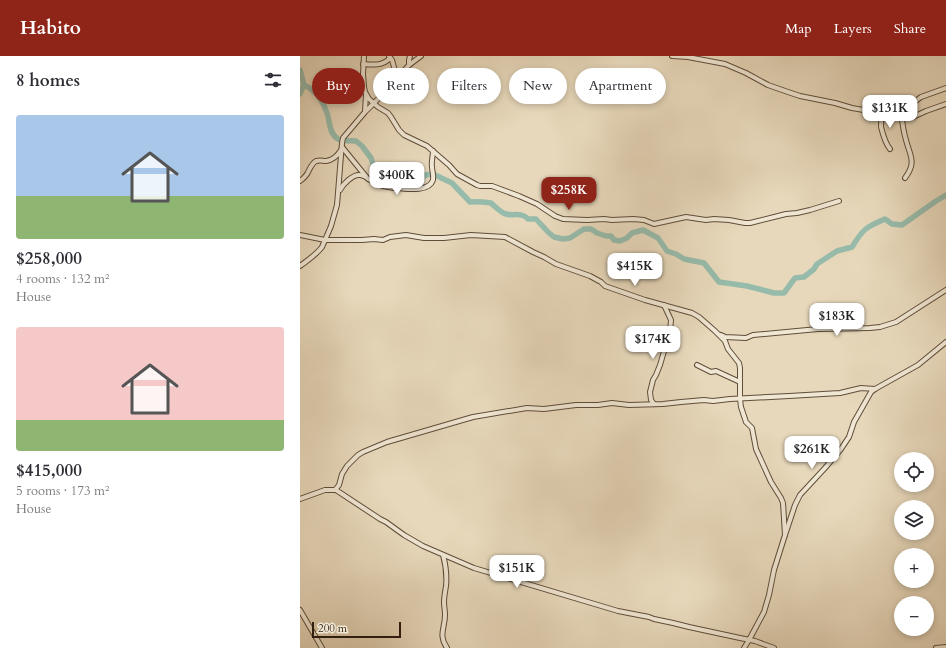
<!DOCTYPE html>
<html lang="en">
<head>
<meta charset="utf-8">
<style>
	:root { --surface:#fff; --page:#f2f2f3; --text:#2b2b33; --muted:#7c7c81; --accent:#8f2418 }
	body { margin:0; font-family:Cardo,serif; background:var(--page); color:var(--text); height:100vh; display:flex; flex-direction:column; font-size:15px; white-space:nowrap }
	* { box-sizing:border-box; margin:0 }
	p { font-size:13px; color:var(--muted) }
	.icon { flex:none; width:22px; height:22px; fill:none; stroke:currentColor; stroke-width:2; stroke-linecap:round; stroke-linejoin:round }
	.map { position:relative; flex:1; overflow:hidden }
	.side { display:flex; flex-direction:column; background:var(--surface); width:300px }
	.side>* { flex:none }
	.hud { position:absolute; left:12px; top:12px; width:380px; height:36px; display:flex; gap:8px }
	.fabs { position:absolute; left:594px; top:396px; display:grid; gap:8px }
	.fabs a { display:grid; place-items:center; width:40px; height:40px; border-radius:50%; background:var(--surface); box-shadow:0 2px 6px #0003; font-size:20px }
	.scale { position:absolute; left:12px; bottom:10px; width:89px; box-sizing:border-box; padding-left:4px; border:2px solid #331f0f; border-top:0; font-size:11px; line-height:14px; white-space:nowrap; color:#331f0f; -webkit-text-stroke:3px #efe6d3; paint-order:stroke }
	.price { position:absolute; translate:-50% -34px; padding:0 9px; border-radius:8px; background:#fff; color:#222; font-size:13px; line-height:26px; filter:drop-shadow(0 1px 2px #0008) }
	.price::after { content:''; position:absolute; left:50%; top:24px; width:12px; height:9px; margin-left:-6px; background:inherit; clip-path:polygon(0 0,100% 0,50% 100%) }
	.price.active { background:var(--accent); color:#fff }
	ul { padding:0; list-style:none }
	li { display:grid; align-content:center; gap:8px; height:212px; padding:0 16px }
	li span { display:grid; place-items:center; height:124px; border-radius:4px; color:#555 }
	li>.icon { margin-inline-start:auto }
	span .icon { width:72px; height:72px; fill:#fffc; stroke-width:1 }
	li b { font-size:17px }
	h2 { display:flex; justify-content:space-between; align-items:center; height:48px; padding:0 16px; font-size:17px }
	.pill { padding:0 14px; border-radius:18px; background:var(--surface); box-shadow:0 2px 6px #0003; font-size:14px; line-height:36px }
	.pill.active { background:var(--accent); color:#fff }
	header { display:flex; align-items:center; gap:24px; box-sizing:border-box; height:56px; padding:0 20px; background:var(--accent); color:#fff }
	header strong { font-size:19px }
	nav { display:flex; gap:22px; margin-inline-start:auto; font-size:14px }
	main { display:flex; flex:1; min-height:0 }
	.map>svg:first-child { display:block }
</style>
</head>
<body>
<header>
<strong>Habito</strong>
<nav><a>Map</a><a>Layers</a><a>Share</a></nav>
</header>
<main>
<section class="side">
<h2>8 homes<svg class="icon" aria-label="filters" viewBox="0 0 24 24"><path d="M4 7h16M4 17h16"/><circle cx="9" cy="7" r="2"/><circle cx="15" cy="17" r="2"/></svg></h2>
<ul>
<li><span style="background:linear-gradient(#a9c7e8 65%,#8fb573 0)"><svg class="icon" aria-label="home" viewBox="0 0 24 24"><path d="M3 11l9-7 9 7M6 9v11h12V9"/></svg></span><div><b>$258,000</b><p>4 rooms · 132 m²</p><p>House</p></div></li>
<li><span style="background:linear-gradient(#f6c9c9 75%,#8fb573 0)"><svg class="icon" aria-label="home" viewBox="0 0 24 24"><path d="M3 11l9-7 9 7M6 9v11h12V9"/></svg></span><div><b>$415,000</b><p>5 rooms · 173 m²</p><p>House</p></div></li>
</ul>
</section>
<div class="map">
<svg width="646" height="592" viewBox="0 0 646 592">
	<rect width="100%" height="100%" fill="#e7d8bb"/>
	<filter id="stains"><feTurbulence type="fractalNoise" baseFrequency=".005" numOctaves="4"/><feColorMatrix values="0 0 0 0 .2 0 0 0 0 .09 0 0 0 0 .02 0 0 0 .5 -.17"/></filter>
	<radialGradient id="worn" r=".72"><stop offset=".6" stop-color="#630" stop-opacity="0"/><stop offset="1" stop-color="#630" stop-opacity=".3"/></radialGradient>
	<g fill="none" stroke-linecap="round" stroke-linejoin="round">
		<!-- river -->
		<g stroke="#97bbab" stroke-width="5.5">
			<polyline points="0,14 4,29 0,38"/>
			<path d="M4 29C17 35 22 44 27 57 30 65 29 78 38 83 43 86 50 84 56 85L62 90 71 102 73 108 79 114 82 124 87 128H93L102 124 114 127 120 124 125 119 133 118 152 127 170 146C178 145 184 146 191 147L192 148C196 151 201 157 206 158 214 160 222 156 228 163H236L248 176 254 181 263 183 270 182 284 173H291L297 177 306 180H311L314 184 320 185 327 182 332 177 343 174 358 182 367 195 376 198 384 203 404 207 419 226 447 230 474 237H484L495 222 504 221 514 213 517 208 537 195 552 191C563 173 566 171 585 163L592 168 602 169 636 145 646 139"/>
		</g>
		<defs>
			<g id="minor">
				<polyline points="64,0 63,18 64,31 65,36 69,43 78,51 88,57 91,61 99,74 104,79 127,90 149,109 157,118 177,129 180,130 192,130 219,140 237,148 255,160 263,163 287,164 304,163 312,164 333,163 344,164 354,168 386,161 406,164 414,163 429,164 445,167 450,167 486,158 497,157 510,154 539,145"/>
				<polyline points="89,0 92,4 97,22"/>
				<polyline points="372,0 388,1 425,8 446,17 468,29 488,36 500,40 535,47 552,52 581,57 601,56 621,41 646,32"/>
				<path d="M63 8C73 9 83 10 90 2"/>
				<polyline points="109,9 109,4 110,0"/>
				<polyline points="65,55 66,39"/>
				<path d="M601 56C602 65 603 74 606 84 610 100 617 106 605 122"/>
				<path d="M581 57C582 62 581 66 581 71 583 79 585 87 590 93"/>
				<polyline points="602,62 611,62 626,55 646,48"/>
				<path d="M42 91 68 123 83 130 94 132H98C108 133 129 136 133 124 134 119 132 115 132 111 131 106 133 100 133 95"/>
				<path d="M0 125C3 123 5 121 7 118 10 113 11 108 16 105 20 104 23 105 26 105 33 104 38 99 41 94"/>
				<path d="M40 134C43 128 53 118 60 119 62 119 64 120 66 121"/>
				<polyline points="0,179 25,184 62,184 74,183 83,184 90,181 106,179 124,182 144,182 171,179 205,181 233,196 244,201 256,208 290,220 301,226 305,230 345,244 392,257 399,261 415,275 425,285 428,293 439,307 440,312 440,343 441,351 446,366 452,372 456,393 471,426 481,442 483,447 485,479"/>
				<path d="M0 210C8 204 16 199 22 191L31 170 37 149 42 87 43 82 65 56 90 31 109 9 121 0"/>
				<polyline points="421,279 425,281 446,282 453,279 518,273 570,272 580,271 596,266 646,234"/>
				<polyline points="397,309 411,316 416,315 440,326"/>
				<polyline points="354,348 351,344 350,336 353,324 356,319 360,309 370,275 371,264 364,249"/>
				<polyline points="35,434 39,429 42,418 47,410 58,399 63,396 87,386 173,361 227,352 244,353 276,349 298,349 312,347 329,349 363,348 381,346 404,344 413,345 430,343 489,340 540,337 561,332 575,333"/>
				<polyline points="0,443 25,434 36,434 80,463 86,466 104,479 123,490 174,512 318,555 349,561 354,563 373,567 389,571 440,582 455,585 474,592"/>
				<path d="M143 499C146 510 147 520 146 530 145 536 144 541 144 546 144 550 145 554 145 559 145 572 138 579 147 592"/>
				<polyline points="0,554 22,592"/>
				<polyline points="444,592 449,584 464,556 469,539 474,514 485,479 495,449 500,439 525,412 541,393 549,381 554,366 571,336 575,333 618,309 646,286"/>
				<polyline points="636,592 646,591"/>
			</g>
		</defs>
		<!-- minor casing -->
		<use href="#minor" stroke="#604d3a" stroke-width="6"/>
		<!-- minor -->
		<use href="#minor" stroke="#efe6d3" stroke-width="4"/>
	</g>
	<rect width="100%" height="100%" filter="url(#stains)"/>
	<rect width="100%" height="100%" fill="url(#worn)"/>
</svg>
<div class="fabs">
<a><svg class="icon" aria-label="locate" viewBox="0 0 24 24"><circle cx="12" cy="12" r="6"/><path d="M12 2v4M12 18v4M2 12h4M18 12h4"/></svg></a>
<a><svg class="icon" aria-label="layers" viewBox="0 0 24 24"><path d="M12 4l9 5-9 5-9-5zM3 14l9 5 9-5"/></svg></a>
<a>+</a>
<a>−</a>
</div>
<div class="scale">200 m</div>
<b class="price" style="left:590px;top:73px">$131K</b>
<b class="price" style="left:97px;top:140px">$400K</b>
<b class="price active" style="left:269px;top:155px">$258K</b>
<b class="price" style="left:335px;top:231px">$415K</b>
<b class="price" style="left:537px;top:281px">$183K</b>
<b class="price" style="left:353px;top:304px">$174K</b>
<b class="price" style="left:512px;top:414px">$261K</b>
<b class="price" style="left:217px;top:533px">$151K</b>
<div class="hud">
<a class="pill active">Buy</a>
<a class="pill">Rent</a>
<a class="pill">Filters</a>
<a class="pill">New</a>
<a class="pill">Apartment</a>
</div>
</div>
</main>
</body>
</html>
